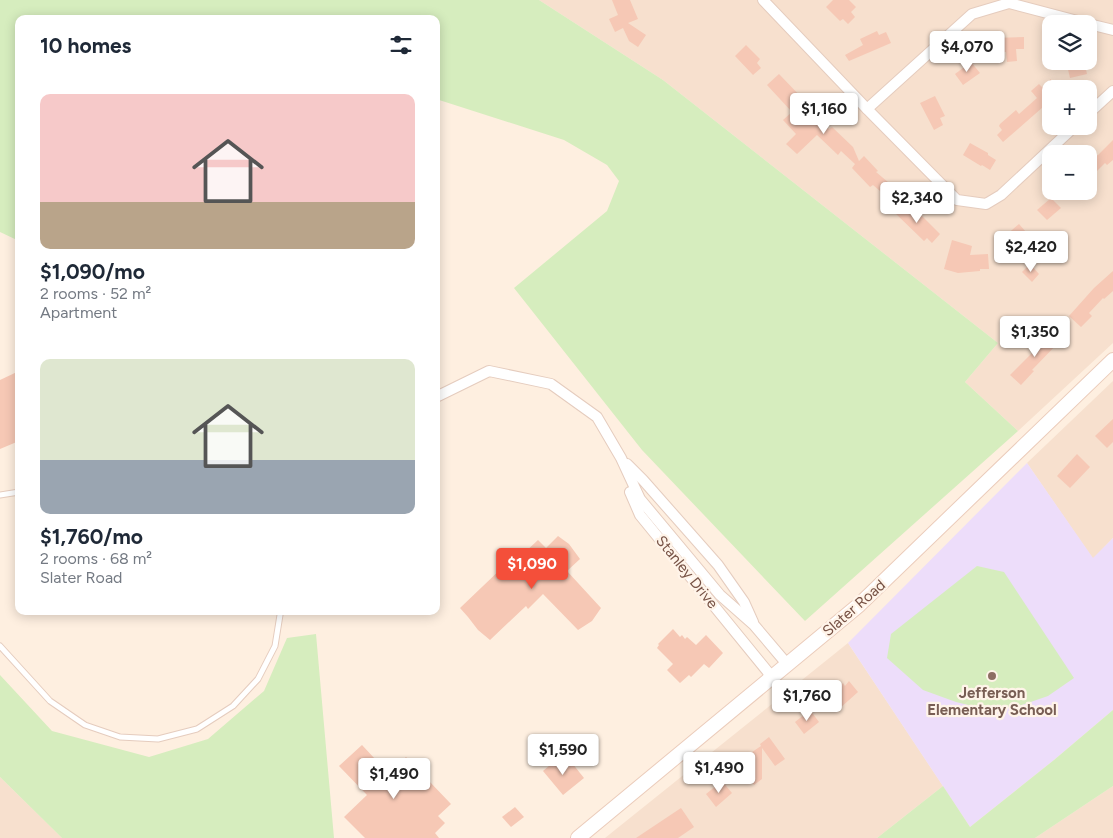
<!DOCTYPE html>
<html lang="en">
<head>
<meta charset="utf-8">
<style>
	:root { --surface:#fff; --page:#f2f2f3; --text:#1f2937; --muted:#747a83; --accent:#f44f3a }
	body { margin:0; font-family:Figtree,sans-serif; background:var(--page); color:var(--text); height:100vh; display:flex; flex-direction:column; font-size:19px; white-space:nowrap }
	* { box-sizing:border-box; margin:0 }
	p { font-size:16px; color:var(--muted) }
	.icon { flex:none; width:28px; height:28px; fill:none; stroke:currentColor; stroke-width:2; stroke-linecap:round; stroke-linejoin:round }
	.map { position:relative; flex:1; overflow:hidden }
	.sheet { position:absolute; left:15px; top:15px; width:425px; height:600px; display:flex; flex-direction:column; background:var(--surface); border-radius:10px; box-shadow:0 2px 12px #0003 }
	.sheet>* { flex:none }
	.tools { position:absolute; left:1042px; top:15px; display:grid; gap:10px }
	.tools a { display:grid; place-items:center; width:55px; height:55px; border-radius:10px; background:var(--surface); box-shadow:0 2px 12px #0003; font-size:25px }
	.price { position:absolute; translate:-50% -42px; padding:0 11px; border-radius:5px; background:#fff; color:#222; font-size:16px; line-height:32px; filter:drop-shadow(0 1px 2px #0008) }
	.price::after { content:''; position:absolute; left:50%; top:30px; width:15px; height:11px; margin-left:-8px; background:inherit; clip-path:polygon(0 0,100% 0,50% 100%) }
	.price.current { background:var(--accent); color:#fff }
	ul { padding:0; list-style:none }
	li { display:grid; align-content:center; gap:10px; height:265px; padding:0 25px }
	li span { display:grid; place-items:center; height:155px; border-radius:10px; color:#555 }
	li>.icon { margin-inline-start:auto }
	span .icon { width:90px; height:90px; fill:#fffc; stroke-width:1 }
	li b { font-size:21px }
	h2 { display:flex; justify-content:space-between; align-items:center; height:60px; padding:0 25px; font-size:21px }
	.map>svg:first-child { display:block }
</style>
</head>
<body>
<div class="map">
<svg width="1113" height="838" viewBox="0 0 1113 838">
	<rect width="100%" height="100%" fill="#feefe0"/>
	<!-- residential -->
	<g fill="#f7e0ce" fill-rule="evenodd">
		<path d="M539 0H1113V343L1018 431 965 382 998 343 663 80ZM1051 24H1089V61H1051ZM1051 89H1089V126H1051ZM1051 154H1089V191H1051Z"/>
		<polygon points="1113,381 1113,538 1093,559 1027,463"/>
		<polygon points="848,643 943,786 877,838 605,838"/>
		<polygon points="0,777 62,838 0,838"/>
		<polygon points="1113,786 1113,838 1035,838"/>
	</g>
	<!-- education -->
	<polygon fill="#edddfa" points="1027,463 1093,558 1113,538 1113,710 1054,760 970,827 848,643"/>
	<!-- green -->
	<g fill="#d6edbe">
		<polygon points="0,0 539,0 663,80 998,343 965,382 1018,431 805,621 642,450 514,288 607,211 619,181 607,165 564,140 436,99 436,19 19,19 19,241 0,232"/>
		<polygon points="977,566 1004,572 1074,678 1048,696 1019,706 984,709 956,702 923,690 887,658 891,634"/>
		<polygon points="316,634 334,838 62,838 0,777 0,675 52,731 149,757 208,739 264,691 287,638"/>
		<polygon points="1113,710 1113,786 1035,838 877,838 943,786 970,827 1054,760"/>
	</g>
	<!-- building -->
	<g fill="#f6c8b5">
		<polygon points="612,0 630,0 638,19 628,23 646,35 638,47 629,41 623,28 615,32 609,19 618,15"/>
		<polygon points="833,0 849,0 856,7 851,12 855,17 848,24 843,19 840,21 826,7"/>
		<polygon points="877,31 879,35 886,32 891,43 849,61 845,55 863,45 860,39"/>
		<polygon points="1024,37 1024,49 1016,49 1017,61 1007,62 1006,52 993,53 993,38"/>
		<polygon points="746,45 760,59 757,63 761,68 753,75 735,56"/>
		<polygon points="1066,61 1084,61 1087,74 1070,78"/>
		<polygon points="971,62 980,73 963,85 955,74"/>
		<polygon points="779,74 804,100 806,98 819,111 815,115 829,129 832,127 853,147 859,161 864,156 878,171 876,172 901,193 893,202 873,185 870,187 852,168 855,164 841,151 838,155 817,135 797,154 786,144 796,134 783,120 792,112 767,85"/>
		<polygon points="1051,79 1051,100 1003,142 997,135 1002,130 999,126 1000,124 1016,110 1019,114 1037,98 1031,91 1039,84 1042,87"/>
		<polygon points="935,96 945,116 940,118 943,125 934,130 920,103"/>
		<polygon points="1113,140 1113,160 1107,165 1105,163 1089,179 1089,161 1095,156 1098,155"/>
		<polygon points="970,143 988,153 988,155 996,160 990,170 982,165 981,166 963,155"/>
		<polygon points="1051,198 1061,208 1047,220 1037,210"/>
		<polygon points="902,203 916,216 919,213 940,234 932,243 927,238 924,241 894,212"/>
		<polygon points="1019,224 1033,240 1025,247 1030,251 1020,260 1010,248 1005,252 997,243"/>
		<polygon points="952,240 972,246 970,255 988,254 989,269 980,269 980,271 958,273 944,269"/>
		<polygon points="1030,264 1039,274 1032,282 1022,272"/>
		<polygon points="1113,271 1113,291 1104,299 1103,298 1089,313 1092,316 1081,327 1069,316 1094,288"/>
		<polygon points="1050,330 1060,341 1032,370 1034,371 1021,385 1010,375 1038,347 1036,344"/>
		<polygon points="19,371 19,441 0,449 0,380"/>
		<polygon points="1113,419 1113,442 1107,448 1095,436"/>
		<polygon points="1077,454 1090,467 1070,488 1057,476"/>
		<polygon points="558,536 569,544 580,559 567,571 601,608 592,621 578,630 543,594 528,609 526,606 490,640 478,630 468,617 460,608 505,565 508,568 538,540 546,548"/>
		<polygon points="673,629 680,637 682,635 685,639 687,637 696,645 706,635 723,653 709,668 704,664 691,677 689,675 680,683 667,670 673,664 657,648 659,645 658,644"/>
		<polygon points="849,681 858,692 839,709 828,697 843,683 845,686"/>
		<polygon points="810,710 819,722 804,734 795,722"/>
		<polygon points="769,737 785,759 775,766 762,748 762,779 754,785 752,782 747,784 734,764 761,746 760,744"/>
		<polygon points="362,745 389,774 406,757 451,804 438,816 445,823 435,833 439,838 365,838 344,817 367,795 339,766"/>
		<polygon points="556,760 564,769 572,763 584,778 563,795 543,771"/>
		<polygon points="722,781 732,793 716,807 706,794"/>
		<polygon points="515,807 524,817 511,827 502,817"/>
		<polygon points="681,808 694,827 678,838 636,838"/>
	</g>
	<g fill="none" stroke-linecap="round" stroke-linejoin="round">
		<defs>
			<g id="service">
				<polyline points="0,495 19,492"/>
				<polyline points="0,646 50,701 85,725 120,737 158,739 197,729 233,706 258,679 275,646 280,615 280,611"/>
			</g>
			<g id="minor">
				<polyline points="763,0 867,109 957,200 986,204 1001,195 1075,126"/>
				<polyline points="1089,24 1113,30"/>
				<polyline points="867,109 972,14 1009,3 1089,24"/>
				<polyline points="1089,113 1113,91"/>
				<polyline points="436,397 489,371 551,384 597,417 621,458 640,499 720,595 754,625 787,664"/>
				<polyline points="627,464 643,480 718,565 744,602 753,622"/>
				<polyline points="630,492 640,515 772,677"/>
			</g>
			<polyline id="secondary" points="578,838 859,605 1113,360"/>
		</defs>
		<!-- service casing -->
		<use href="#service" stroke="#e5ccbe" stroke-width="7"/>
		<!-- minor casing -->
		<use href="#minor" stroke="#e5ccbe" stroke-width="12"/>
		<!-- secondary casing -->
		<use href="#secondary" stroke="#ebccbb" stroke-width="16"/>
		<!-- service -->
		<use href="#service" stroke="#fff" stroke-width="5"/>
		<!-- minor -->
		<use href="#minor" stroke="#fff" stroke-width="10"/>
		<!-- secondary -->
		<use href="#secondary" stroke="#fff" stroke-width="14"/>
	</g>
	<!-- markers -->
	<circle fill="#8d6e63" stroke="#fff4e9" stroke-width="2" cx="992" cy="676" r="5"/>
	<g text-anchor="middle" stroke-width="4.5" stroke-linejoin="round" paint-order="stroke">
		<!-- street labels -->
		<g font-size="15" fill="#775245" stroke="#fff4e9">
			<text transform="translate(687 572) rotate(51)" y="5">Stanley Drive</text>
			<text transform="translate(854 608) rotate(-41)" y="5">Slater Road</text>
		</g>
		<!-- education labels -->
		<g font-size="15" font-weight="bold" fill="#785e54" stroke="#fff4e9">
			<text x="992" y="698">Jefferson<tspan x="992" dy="17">Elementary School</tspan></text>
		</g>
	</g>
</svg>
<div class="tools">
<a><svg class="icon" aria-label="layers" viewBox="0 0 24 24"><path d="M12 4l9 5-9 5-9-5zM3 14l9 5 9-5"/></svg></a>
<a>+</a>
<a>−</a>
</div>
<b class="price" style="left:967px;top:73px">$4,070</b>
<b class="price" style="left:824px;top:135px">$1,160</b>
<b class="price" style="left:917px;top:224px">$2,340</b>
<b class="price" style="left:1031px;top:273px">$2,420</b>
<b class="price" style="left:1035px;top:358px">$1,350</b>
<b class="price current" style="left:532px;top:590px">$1,090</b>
<b class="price" style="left:807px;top:722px">$1,760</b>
<b class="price" style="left:563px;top:776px">$1,590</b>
<b class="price" style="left:719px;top:794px">$1,490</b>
<b class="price" style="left:394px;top:800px">$1,490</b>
<section class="sheet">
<h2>10 homes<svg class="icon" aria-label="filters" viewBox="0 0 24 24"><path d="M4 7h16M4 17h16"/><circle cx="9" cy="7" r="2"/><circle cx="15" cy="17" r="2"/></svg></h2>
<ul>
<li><span style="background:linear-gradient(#f6c9c9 70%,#b9a48a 0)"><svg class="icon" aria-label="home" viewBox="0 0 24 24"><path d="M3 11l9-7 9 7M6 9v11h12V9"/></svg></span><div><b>$1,090/mo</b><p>2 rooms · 52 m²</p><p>Apartment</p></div></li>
<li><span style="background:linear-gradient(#dfe7d0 65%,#9aa5b1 0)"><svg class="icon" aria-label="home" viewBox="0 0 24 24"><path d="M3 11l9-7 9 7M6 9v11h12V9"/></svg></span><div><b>$1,760/mo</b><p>2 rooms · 68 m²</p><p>Slater Road</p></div></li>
</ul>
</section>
</div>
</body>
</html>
